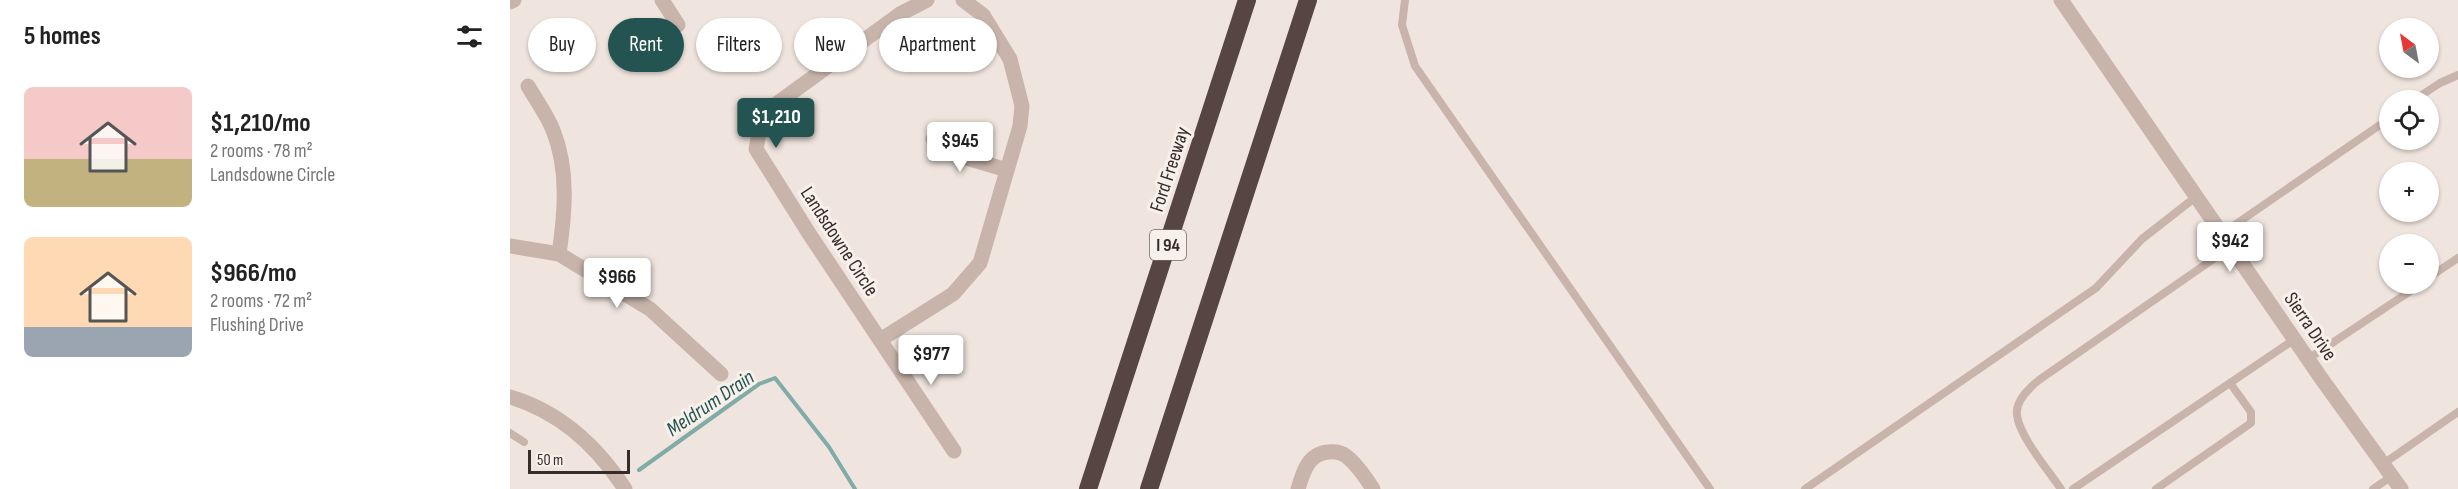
<!DOCTYPE html>
<html lang="en">
<head>
<meta charset="utf-8">
<style>
	:root { --surface:#fff; --page:#f2f2f2; --text:#222; --muted:#767676; --accent:#235451 }
	body { margin:0; font-family:"Sofia Sans Condensed",sans-serif; background:var(--page); color:var(--text); height:100vh; display:flex; flex-direction:column; font-size:22px; white-space:nowrap }
	* { box-sizing:border-box; margin:0 }
	p { font-size:20px; color:var(--muted) }
	.icon { flex:none; width:33px; height:33px; fill:none; stroke:currentColor; stroke-width:2; stroke-linecap:round; stroke-linejoin:round }
	.map { position:relative; flex:1; overflow:hidden }
	.details { display:flex; flex-direction:column; background:var(--surface); width:510px }
	.details>* { flex:none }
	.guide { position:absolute; left:18px; top:18px; width:570px; height:54px; display:flex; gap:12px }
	.needle { width:39px; rotate:328deg }
	.fabs { position:absolute; left:1869px; top:18px; display:grid; gap:12px }
	.fabs a { display:grid; place-items:center; width:60px; height:60px; border-radius:50%; background:var(--surface); box-shadow:0 2px 4px #0004; font-size:30px }
	.scale { position:absolute; left:18px; bottom:15px; width:102px; box-sizing:border-box; padding-left:6px; border:3px solid #362c2a; border-top:0; font-size:16px; line-height:21px; white-space:nowrap; color:#362c2a; -webkit-text-stroke:4px #f8f0eb; paint-order:stroke }
	.price { position:absolute; translate:-50% -51px; padding:0 14px; border-radius:6px; background:#fff; color:#222; font-size:20px; line-height:39px; filter:drop-shadow(0 2px 3px #0008) }
	.price::after { content:''; position:absolute; left:50%; top:36px; width:18px; height:14px; margin-left:-9px; background:inherit; clip-path:polygon(0 0,100% 0,50% 100%) }
	.price.selected { background:var(--accent); color:#fff }
	ul { padding:0; list-style:none }
	li { display:flex; align-items:center; gap:18px; height:150px; padding:0 24px }
	li span { display:grid; place-items:center; flex:none; width:168px; height:120px; border-radius:9px; color:#555 }
	li>.icon { margin-inline-start:auto }
	span .icon { width:72px; height:72px; fill:#fffc; stroke-width:1 }
	li b { font-size:26px }
	h2 { display:flex; justify-content:space-between; align-items:center; height:72px; padding:0 24px; font-size:26px }
	.pill { padding:0 21px; border-radius:27px; background:var(--surface); box-shadow:0 2px 4px #0004; font-size:21px; line-height:54px }
	.pill.selected { background:var(--accent); color:#fff }
	main { display:flex; flex:1; min-height:0 }
	.map>svg:first-child { display:block }
</style>
</head>
<body>
<main>
<section class="details">
<h2>5 homes<svg class="icon" aria-label="filters" viewBox="0 0 24 24"><path d="M4 7h16M4 17h16"/><circle cx="9" cy="7" r="2"/><circle cx="15" cy="17" r="2"/></svg></h2>
<ul>
<li><span style="background:linear-gradient(#f6c9c9 60%,#c2b280 0)"><svg class="icon" aria-label="home" viewBox="0 0 24 24"><path d="M3 11l9-7 9 7M6 9v11h12V9"/></svg></span><div><b>$1,210/mo</b><p>2 rooms · 78 m²</p><p>Landsdowne Circle</p></div></li>
<li><span style="background:linear-gradient(#ffd9b3 75%,#9aa5b1 0)"><svg class="icon" aria-label="home" viewBox="0 0 24 24"><path d="M3 11l9-7 9 7M6 9v11h12V9"/></svg></span><div><b>$966/mo</b><p>2 rooms · 72 m²</p><p>Flushing Drive</p></div></li>
</ul>
</section>
<div class="map">
<svg width="1948" height="489" viewBox="0 0 1948 489">
	<rect width="100%" height="100%" fill="#f0e5de"/>
	<g fill="none" stroke-linecap="round" stroke-linejoin="round">
		<!-- stream -->
		<polyline stroke="#80aba7" stroke-width="4" points="129,470 249,384 265,378 319,447 345,489"/>
		<!-- lane -->
		<g stroke="#c8b4ab" stroke-width="8">
			<polyline points="895,0 892,25 905,66 1200,489"/>
			<polyline points="1904,100 1930,83 1948,75"/>
			<polyline points="1713,233 1880,118"/>
			<polyline points="1918,278 1948,258"/>
			<polyline points="1798,359 1911,284"/>
			<polyline points="0,433 14,442"/>
			<polyline points="1873,464 1948,412"/>
			<polyline points="1295,489 1586,288 1632,239 1687,196"/>
			<path d="M1551 489C1539 471 1509 436 1507 415 1505 401 1519 388 1529 380L1722 246"/>
			<polyline points="1563,489 1785,339"/>
			<polyline points="1646,489 1741,423 1741,412 1720,383"/>
			<polyline points="1863,489 1882,476"/>
		</g>
		<!-- street -->
		<g stroke="#c8b4ab" stroke-width="15">
			<polyline points="152,0 168,25"/>
			<polyline points="417,0 390,14 262,107 250,128 246,149 300,235 444,451"/>
			<polyline points="1551,0 1811,378 1891,489"/>
			<polyline points="0,2 4,0"/>
			<path d="M18 86C26 100 37 115 43 130 59 170 55 213 49 254"/>
			<polyline points="423,139 440,153 497,170"/>
			<polyline points="0,246 49,254 140,309 211,374"/>
			<polyline points="370,340 443,294 470,263 510,126 512,106 500,59 473,15 453,0"/>
			<path d="M0 397C50 412 87 446 115 489"/>
			<path d="M788 489C793 472 798 454 818 452 825 451 831 452 836 456 847 464 856 478 863 489"/>
		</g>
		<!-- highway -->
		<g stroke="#564542" stroke-width="18">
			<polyline points="578,489 737,0"/>
			<polyline points="639,489 798,0"/>
		</g>
	</g>
	<g text-anchor="middle" stroke-width="6" stroke-linejoin="round" paint-order="stroke">
		<!-- shield labels -->
		<rect fill="#f8f0eb" stroke="#706764" stroke-width="1.5" x="640" y="230" width="36" height="30" rx="4.5"/>
		<g font-size="18" font-weight="bold" fill="#362c2a">
			<text x="658" y="251">I 94</text>
		</g>
		<!-- street labels -->
		<g font-size="20" fill="#362c2a" stroke="#f8f0eb">
			<text transform="translate(659 169) rotate(-72)" y="7">Ford Freeway</text>
			<text transform="translate(330 241) rotate(57)" y="7">Landsdowne Circle</text>
			<text transform="translate(1801 326) rotate(56)" y="7">Sierra Drive</text>
		</g>
		<!-- water labels -->
		<g font-size="21" font-style="italic" fill="#235451" stroke="#f8f0eb">
			<text transform="translate(200 403) rotate(-34)" y="7">Meldrum Drain</text>
		</g>
	</g>
</svg>
<div class="fabs">
<a><svg class="needle" viewBox="-14 -14 28 28"><path d="M0-13l5 13h-10z" fill="#e53935"/><path d="M0 13l5-13h-10z" fill="#767676"/></svg></a>
<a><svg class="icon" aria-label="locate" viewBox="0 0 24 24"><circle cx="12" cy="12" r="6"/><path d="M12 2v4M12 18v4M2 12h4M18 12h4"/></svg></a>
<a>+</a>
<a>−</a>
</div>
<div class="scale">50 m</div>
<b class="price selected" style="left:266px;top:149px">$1,210</b>
<b class="price" style="left:450px;top:173px">$945</b>
<b class="price" style="left:1720px;top:273px">$942</b>
<b class="price" style="left:107px;top:309px">$966</b>
<b class="price" style="left:421px;top:386px">$977</b>
<div class="guide">
<a class="pill">Buy</a>
<a class="pill selected">Rent</a>
<a class="pill">Filters</a>
<a class="pill">New</a>
<a class="pill">Apartment</a>
</div>
</div>
</main>
</body>
</html>
